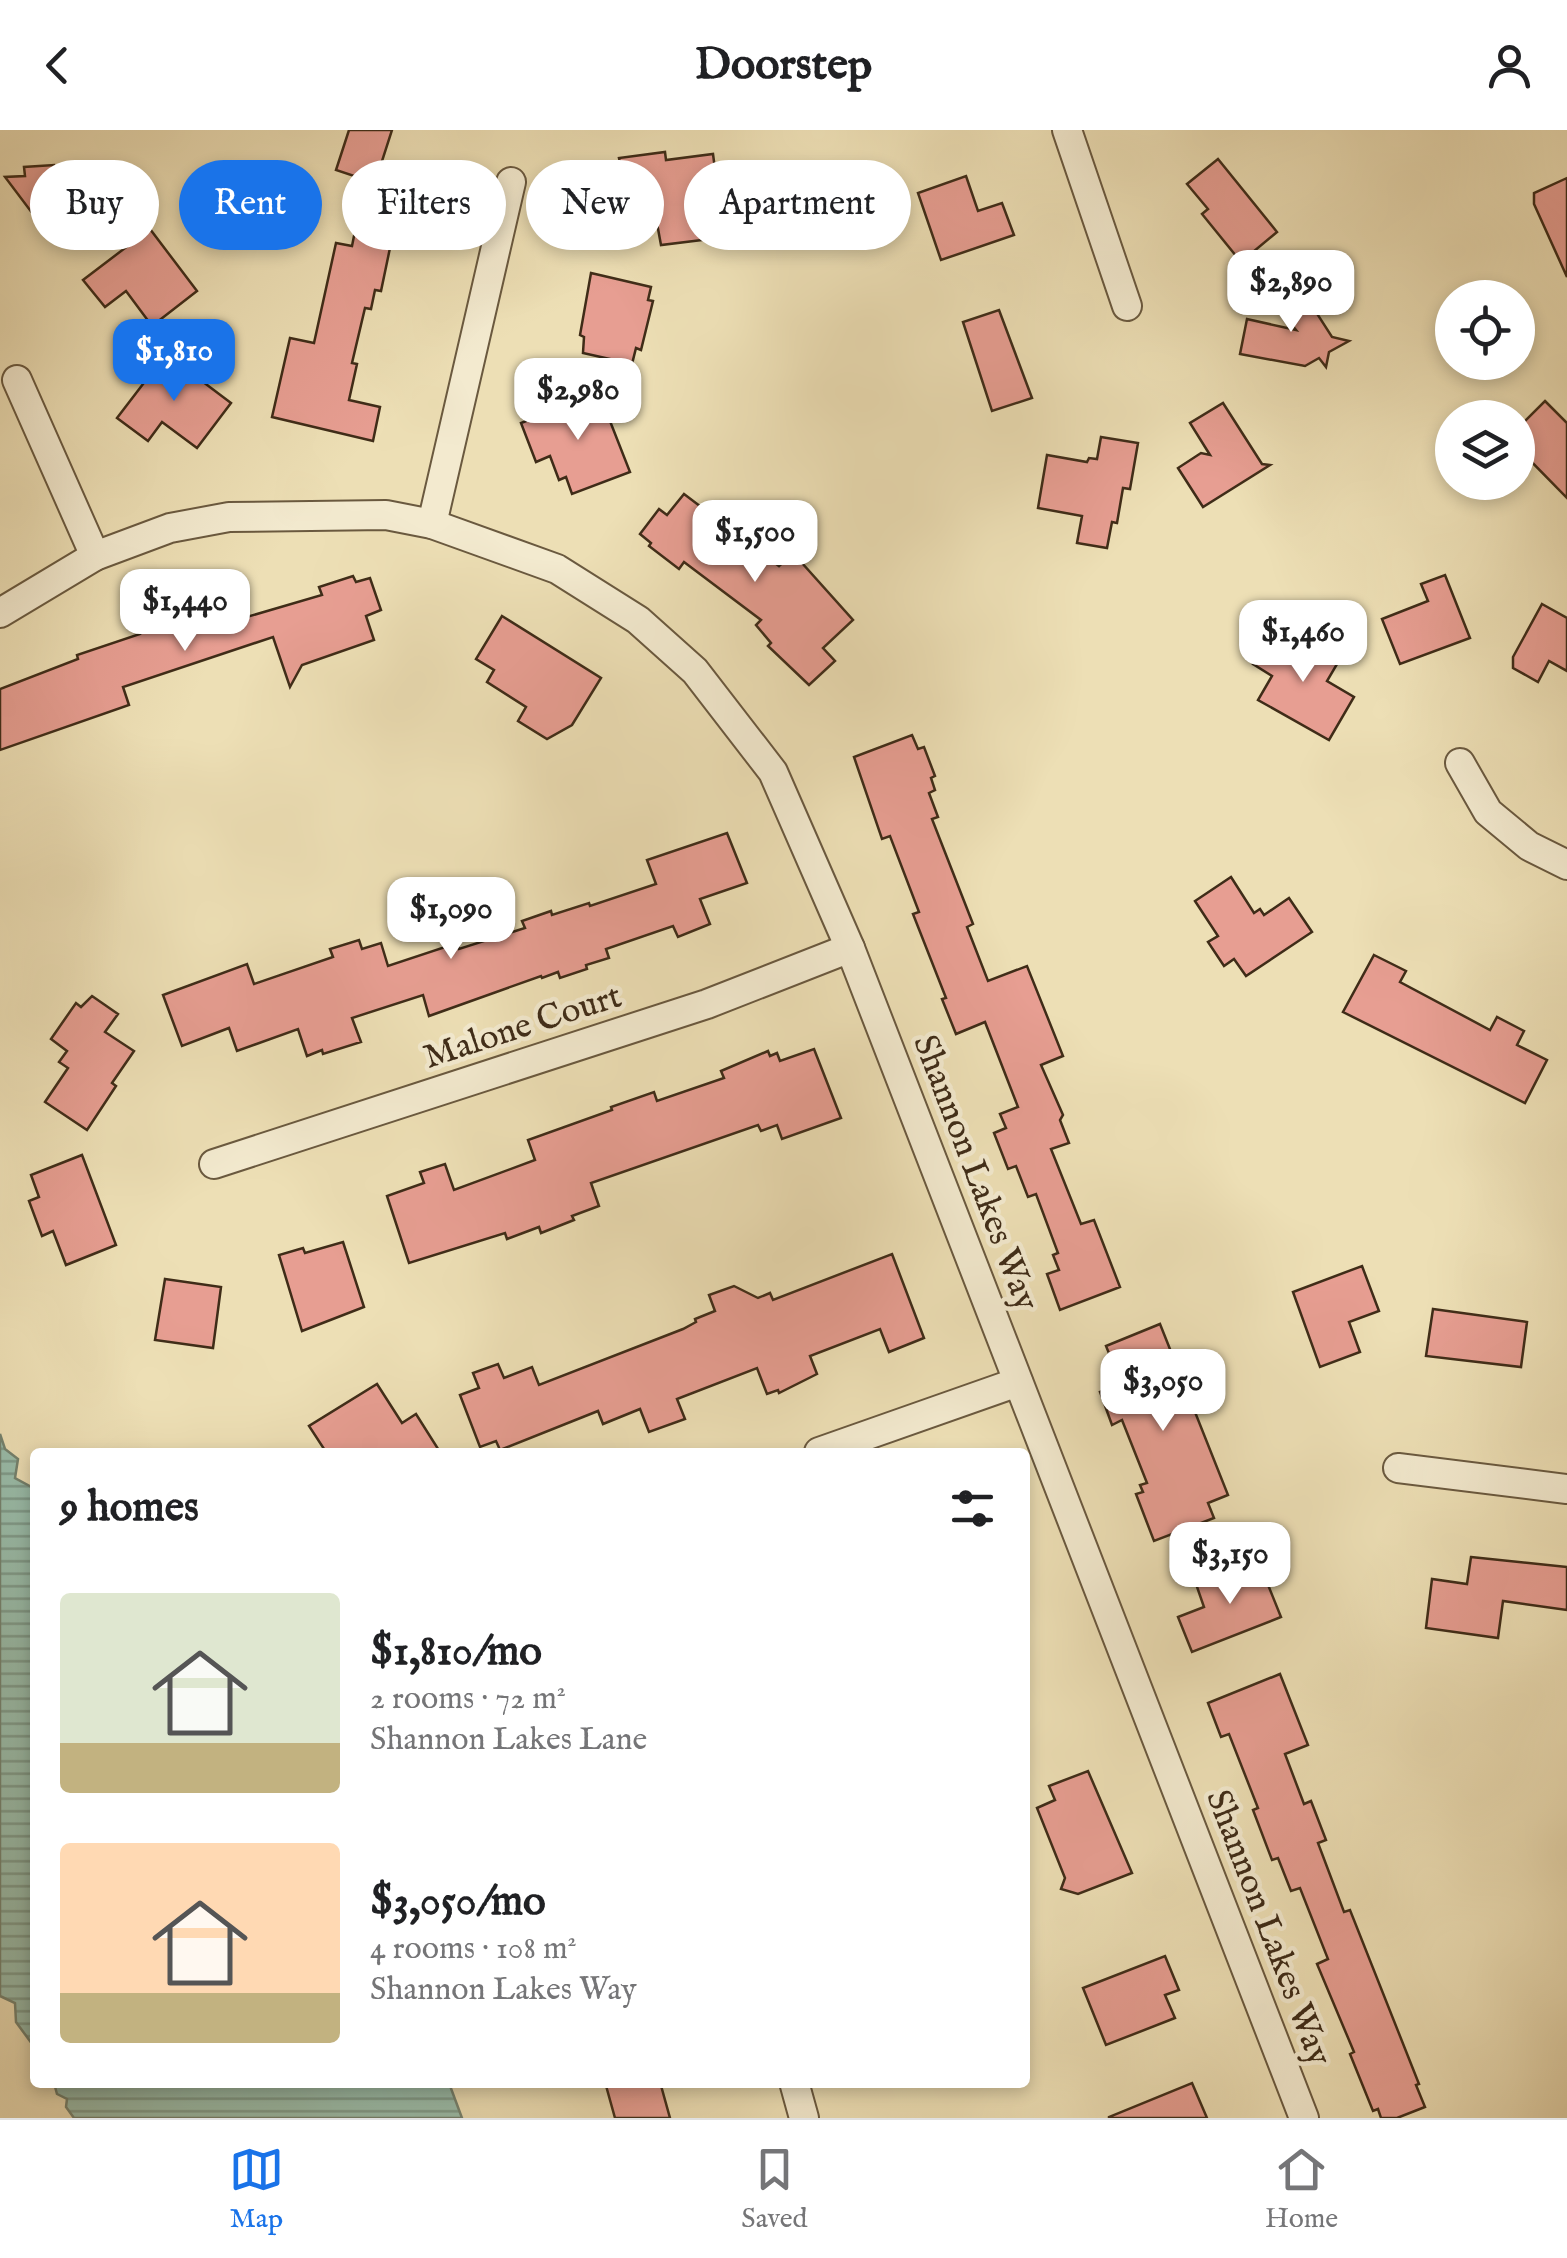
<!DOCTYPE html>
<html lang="en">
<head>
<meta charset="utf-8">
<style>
	:root { --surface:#fff; --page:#f2f2f2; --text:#202124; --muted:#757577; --line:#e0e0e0; --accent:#1a73e8 }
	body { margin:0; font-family:"IM FELL English",serif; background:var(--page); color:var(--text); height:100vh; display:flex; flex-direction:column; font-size:38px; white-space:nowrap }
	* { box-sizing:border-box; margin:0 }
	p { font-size:32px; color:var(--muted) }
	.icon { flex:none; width:55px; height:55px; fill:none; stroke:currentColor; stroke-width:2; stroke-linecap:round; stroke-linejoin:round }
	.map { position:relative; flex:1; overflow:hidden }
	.panel { position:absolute; left:30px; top:1318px; width:1000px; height:640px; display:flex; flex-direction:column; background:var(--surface); border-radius:10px; box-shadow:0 5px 15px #0003 }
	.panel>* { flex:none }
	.banner { position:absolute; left:30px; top:30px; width:1000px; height:90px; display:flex; gap:20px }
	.controls { position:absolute; left:1435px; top:150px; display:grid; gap:20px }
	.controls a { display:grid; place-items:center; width:100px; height:100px; border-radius:50%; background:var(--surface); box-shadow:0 5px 15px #0003; font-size:50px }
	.price { position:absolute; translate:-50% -85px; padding:0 22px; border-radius:20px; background:#fff; color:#222; font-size:32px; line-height:65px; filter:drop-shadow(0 2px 5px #0008) }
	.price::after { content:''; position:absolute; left:50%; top:60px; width:30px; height:22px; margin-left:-15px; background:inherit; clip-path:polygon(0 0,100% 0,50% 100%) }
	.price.current { background:var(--accent); color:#fff }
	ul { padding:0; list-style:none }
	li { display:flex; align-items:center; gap:30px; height:250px; padding:0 30px }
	li span { display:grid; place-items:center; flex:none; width:280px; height:200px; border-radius:10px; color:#555 }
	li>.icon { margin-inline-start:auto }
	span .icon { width:120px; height:120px; fill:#fffc; stroke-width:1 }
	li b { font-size:42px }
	h2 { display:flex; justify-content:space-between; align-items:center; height:120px; padding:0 30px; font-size:42px }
	.pill { padding:0 35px; border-radius:45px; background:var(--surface); box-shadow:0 5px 15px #0003; font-size:35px; line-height:90px }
	.pill.current { background:var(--accent); color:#fff }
	header { display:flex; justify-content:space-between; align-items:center; height:130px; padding:0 30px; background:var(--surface); font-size:45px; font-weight:800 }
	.dock { display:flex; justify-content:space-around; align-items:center; height:140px; border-top:2px solid var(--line); background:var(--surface); font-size:28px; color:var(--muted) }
	.dock a { display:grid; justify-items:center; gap:5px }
	.dock .current { color:var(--accent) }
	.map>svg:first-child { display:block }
</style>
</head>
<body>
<header><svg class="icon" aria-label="back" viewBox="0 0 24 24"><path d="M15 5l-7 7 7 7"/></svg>Doorstep<svg class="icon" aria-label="person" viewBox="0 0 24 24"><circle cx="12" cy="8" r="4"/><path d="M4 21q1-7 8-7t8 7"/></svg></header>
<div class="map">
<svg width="1567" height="1988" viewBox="0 0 1567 1988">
	<defs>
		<pattern id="water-rules" width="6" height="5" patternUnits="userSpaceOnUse" patternTransform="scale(2.5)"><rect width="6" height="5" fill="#99bdab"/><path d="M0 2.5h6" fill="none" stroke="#7e9a8a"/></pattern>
	</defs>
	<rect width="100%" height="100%" fill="#eddfb5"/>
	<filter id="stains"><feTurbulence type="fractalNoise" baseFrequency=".002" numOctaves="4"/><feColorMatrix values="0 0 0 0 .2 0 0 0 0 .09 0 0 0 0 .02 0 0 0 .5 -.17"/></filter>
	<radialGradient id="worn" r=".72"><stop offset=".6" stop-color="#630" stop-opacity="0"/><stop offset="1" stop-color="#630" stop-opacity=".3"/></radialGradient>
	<!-- water -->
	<g fill="url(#water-rules)" stroke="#758370" stroke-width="2.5">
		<polygon points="0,1304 5,1319 18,1329 15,1348 35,1359 35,1918 16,1892 15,1873 0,1866"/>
		<polygon points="54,1953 449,1953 462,1988 74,1988 66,1977 67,1969 57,1964"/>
	</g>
	<!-- building -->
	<g fill="#e79e92" stroke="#3f2c18" stroke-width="2.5">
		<polygon points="349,0 392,0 375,53 336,40"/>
		<polygon points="665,22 666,30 713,24 720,77 731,76 735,106 661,115 652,66 628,70 619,28"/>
		<polygon points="1218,29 1277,102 1241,132 1202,84 1208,79 1187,54"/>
		<polygon points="54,35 55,45 74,43 78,110 54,112 5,47 25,46 24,37"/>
		<polygon points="966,46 978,81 1002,73 1014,105 941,130 918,63"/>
		<polygon points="1567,48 1567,147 1534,74 1534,63"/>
		<polygon points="358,86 395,94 381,161 375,160 371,179 365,178 352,233 357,234 349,270 380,277 373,311 272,287 290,208 314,213 336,113 352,116"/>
		<polygon points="150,99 197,161 152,196 126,161 105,177 83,150"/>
		<polygon points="591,143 651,157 648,170 653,171 641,220 636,218 632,234 583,223 584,207 580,205"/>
		<polygon points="1265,162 1309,171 1332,207 1349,211 1329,222 1326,237 1319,228 1305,236 1240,224 1247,189 1296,200"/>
		<polygon points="999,180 1032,268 992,281 963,192"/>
		<polygon points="166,224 231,273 197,318 162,292 148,311 117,288"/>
		<polygon points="599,263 630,342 572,364 566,347 559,350 550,326 536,332 521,293"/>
		<polygon points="1545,271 1567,293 1567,368 1518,318 1518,298"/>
		<polygon points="1223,273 1262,334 1270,335 1203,377 1178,338 1201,323 1210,325 1190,293"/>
		<polygon points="1101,307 1138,313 1130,359 1123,358 1117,393 1112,392 1107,418 1077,413 1082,386 1038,378 1047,325 1087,332 1089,328 1097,329"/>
		<polygon points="684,364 779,436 793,423 853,490 823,518 835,531 809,555 768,516 771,513 756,495 761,490 684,432 679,439 649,416 651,413 640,404 659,379 667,385"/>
		<polygon points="1445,445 1470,508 1400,534 1382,489 1428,471 1421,454"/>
		<polygon points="353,446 356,452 370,448 381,480 366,486 374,510 302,535 290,557 273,507 123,557 129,575 0,620 0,559 78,529 77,525 140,504 138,496 155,490 154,486 184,476 182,470 228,455 240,489 322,465 319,457"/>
		<polygon points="1542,474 1567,488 1567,541 1549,531 1538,552 1513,538 1513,527"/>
		<polygon points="502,486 601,548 572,595 547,609 518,591 526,577 487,552 494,540 476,529"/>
		<polygon points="1297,505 1340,529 1327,551 1354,567 1329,610 1258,570 1272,546 1253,534 1269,506 1290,518"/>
		<polygon points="912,605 918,619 924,617 935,646 931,648 935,660 929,663 938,687 932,689 973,794 967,797 988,851 1027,836 1063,926 1041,935 1063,985 1060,990 1069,1013 1051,1019 1081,1094 1094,1090 1120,1157 1060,1180 1047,1144 1059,1140 1053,1125 1058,1123 1036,1064 1028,1067 1016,1036 1008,1039 994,1003 1006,998 1000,984 1018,977 985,892 956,904 942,869 946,868 913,784 919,782 890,706 882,709 854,627"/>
		<polygon points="727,703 747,753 700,769 710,794 678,807 673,796 606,819 609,828 586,835 587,839 560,848 558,842 542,848 541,846 429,886 423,865 352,888 361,912 323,924 322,920 307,926 298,899 237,921 229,898 182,916 163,865 247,834 254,854 333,827 330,819 359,810 362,819 381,813 388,836 457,813 459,819 525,798 522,791 551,781 552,785 589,773 590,776 656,754 647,730"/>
		<polygon points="1231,747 1254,783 1260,779 1264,785 1289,768 1312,802 1246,846 1234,829 1224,836 1208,812 1218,806 1195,771"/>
		<polygon points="1374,825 1406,841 1400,852 1490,900 1497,887 1524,901 1517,915 1547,930 1525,973 1343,882"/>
		<polygon points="92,866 118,884 105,902 134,921 112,953 116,956 87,1000 45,972 68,938 59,932 67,921 51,909 76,873 81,877"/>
		<polygon points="814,919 841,988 782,1009 777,995 761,1001 758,995 591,1053 599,1076 572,1086 574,1090 541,1103 539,1097 507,1109 505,1103 409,1133 387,1066 424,1053 420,1042 445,1034 454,1060 535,1030 528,1010 612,980 611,977 654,962 657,971 724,948 721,941 768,921 770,926 777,923 780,931"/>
		<polygon points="82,1025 116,1115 66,1135 53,1101 42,1106 29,1071 39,1067 31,1045"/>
		<polygon points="343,1112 364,1177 302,1201 279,1125 303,1118 305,1123"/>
		<polygon points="892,1124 924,1208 889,1222 880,1199 810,1226 817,1244 779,1263 778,1260 767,1264 757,1238 677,1269 685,1289 649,1302 640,1279 603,1294 598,1281 500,1320 496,1311 480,1317 460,1265 479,1258 473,1243 498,1234 504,1248 532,1237 539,1255 683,1199 696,1192 695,1189 715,1181 709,1165 734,1156 758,1168 770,1163 773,1170"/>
		<polygon points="1362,1136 1379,1181 1349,1192 1360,1222 1320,1237 1293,1162"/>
		<polygon points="165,1149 221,1157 213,1218 155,1210"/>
		<polygon points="1433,1179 1527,1192 1521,1237 1426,1226"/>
		<polygon points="1160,1194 1228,1365 1208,1373 1214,1388 1154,1411 1136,1364 1143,1362 1140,1355 1147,1353 1122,1290 1112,1295 1100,1262 1121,1253 1106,1216"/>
		<polygon points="377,1254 402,1293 416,1284 440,1322 326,1322 309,1296"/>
		<polygon points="1471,1427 1567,1437 1567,1480 1503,1471 1498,1508 1426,1498 1432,1449 1467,1454"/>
		<polygon points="1258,1430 1281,1487 1192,1522 1178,1487 1204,1477 1196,1454"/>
		<polygon points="1280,1544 1308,1615 1285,1624 1304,1674 1311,1671 1326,1710 1318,1713 1344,1782 1350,1780 1419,1954 1416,1955 1425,1977 1397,1988 1381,1988 1378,1979 1373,1981 1350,1924 1354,1922 1317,1834 1328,1829 1300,1758 1291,1761 1278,1728 1272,1730 1253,1680 1258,1678 1229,1604 1221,1607 1208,1573"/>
		<polygon points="1088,1641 1132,1743 1078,1764 1061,1759 1065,1748 1037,1678 1055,1670 1049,1656"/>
		<polygon points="1165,1826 1179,1860 1165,1865 1175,1888 1106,1915 1083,1858"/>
		<polygon points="605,1952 660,1952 670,1988 615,1988"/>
		<polygon points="1192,1953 1207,1988 1109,1988 1109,1987"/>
	</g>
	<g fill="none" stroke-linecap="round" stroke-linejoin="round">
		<defs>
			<g id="street">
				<polyline points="1067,0 1127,176"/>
				<polyline points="17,250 95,426"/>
				<polyline points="432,394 511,52"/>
				<polyline points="0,483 95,426 170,398 229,387 386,385 432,394 557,439 638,490 695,541 773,642 850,818 1304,1988"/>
				<polyline points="1460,633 1488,682 1529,716 1567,735"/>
				<polyline points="214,1034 707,874 850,818"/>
				<polyline points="819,1322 1018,1252"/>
				<polyline points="1398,1338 1567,1359"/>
				<polyline points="794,1952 804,1988"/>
			</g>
		</defs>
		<!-- street casing -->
		<use href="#street" stroke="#6a593f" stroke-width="32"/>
		<!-- street -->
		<use href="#street" stroke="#f3eacf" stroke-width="28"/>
	</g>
	<g text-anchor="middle" stroke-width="9" stroke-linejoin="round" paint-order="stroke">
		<!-- street labels -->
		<g font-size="35" fill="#3f2c18" stroke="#f3eacf">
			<text transform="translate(522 895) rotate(-18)" y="12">Malone Court</text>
			<text transform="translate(977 1042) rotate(69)" y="12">Shannon Lakes Way</text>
			<text transform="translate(1270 1797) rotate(69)" y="12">Shannon Lakes Way</text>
		</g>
	</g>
	<rect width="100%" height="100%" filter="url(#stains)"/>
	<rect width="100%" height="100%" fill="url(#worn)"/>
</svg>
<div class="controls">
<a><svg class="icon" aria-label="locate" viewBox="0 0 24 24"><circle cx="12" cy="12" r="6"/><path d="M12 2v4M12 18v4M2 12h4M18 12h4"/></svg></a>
<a><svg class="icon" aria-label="layers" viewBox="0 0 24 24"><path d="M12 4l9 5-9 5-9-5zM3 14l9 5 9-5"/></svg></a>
</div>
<b class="price" style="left:1291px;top:205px">$2,890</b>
<b class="price current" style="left:174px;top:274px">$1,810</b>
<b class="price" style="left:578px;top:313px">$2,980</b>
<b class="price" style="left:755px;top:455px">$1,500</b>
<b class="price" style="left:185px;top:524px">$1,440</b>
<b class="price" style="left:1303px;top:555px">$1,460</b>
<b class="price" style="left:451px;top:832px">$1,090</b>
<b class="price" style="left:1163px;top:1304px">$3,050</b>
<b class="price" style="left:1230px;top:1477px">$3,150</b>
<div class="banner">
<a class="pill">Buy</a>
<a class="pill current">Rent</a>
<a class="pill">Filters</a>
<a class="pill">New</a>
<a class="pill">Apartment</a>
</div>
<section class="panel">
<h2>9 homes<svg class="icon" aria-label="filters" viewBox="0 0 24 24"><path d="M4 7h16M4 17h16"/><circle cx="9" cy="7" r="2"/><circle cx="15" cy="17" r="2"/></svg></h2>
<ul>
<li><span style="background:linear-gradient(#dfe7d0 75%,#c2b280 0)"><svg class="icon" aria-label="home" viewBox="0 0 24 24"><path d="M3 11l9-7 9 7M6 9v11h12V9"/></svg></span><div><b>$1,810/mo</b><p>2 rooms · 72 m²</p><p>Shannon Lakes Lane</p></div></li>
<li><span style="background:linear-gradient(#ffd9b3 75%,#c2b280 0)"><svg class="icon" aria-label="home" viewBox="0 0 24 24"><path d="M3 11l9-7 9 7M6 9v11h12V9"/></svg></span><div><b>$3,050/mo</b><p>4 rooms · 108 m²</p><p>Shannon Lakes Way</p></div></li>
</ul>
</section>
</div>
<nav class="dock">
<a class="current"><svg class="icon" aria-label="map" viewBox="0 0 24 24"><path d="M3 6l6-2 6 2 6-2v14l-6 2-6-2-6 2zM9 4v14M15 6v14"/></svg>Map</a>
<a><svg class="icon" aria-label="saved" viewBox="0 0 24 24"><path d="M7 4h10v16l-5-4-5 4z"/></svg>Saved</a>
<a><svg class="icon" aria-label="home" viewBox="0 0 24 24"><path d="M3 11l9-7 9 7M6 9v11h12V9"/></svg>Home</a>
</nav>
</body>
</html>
